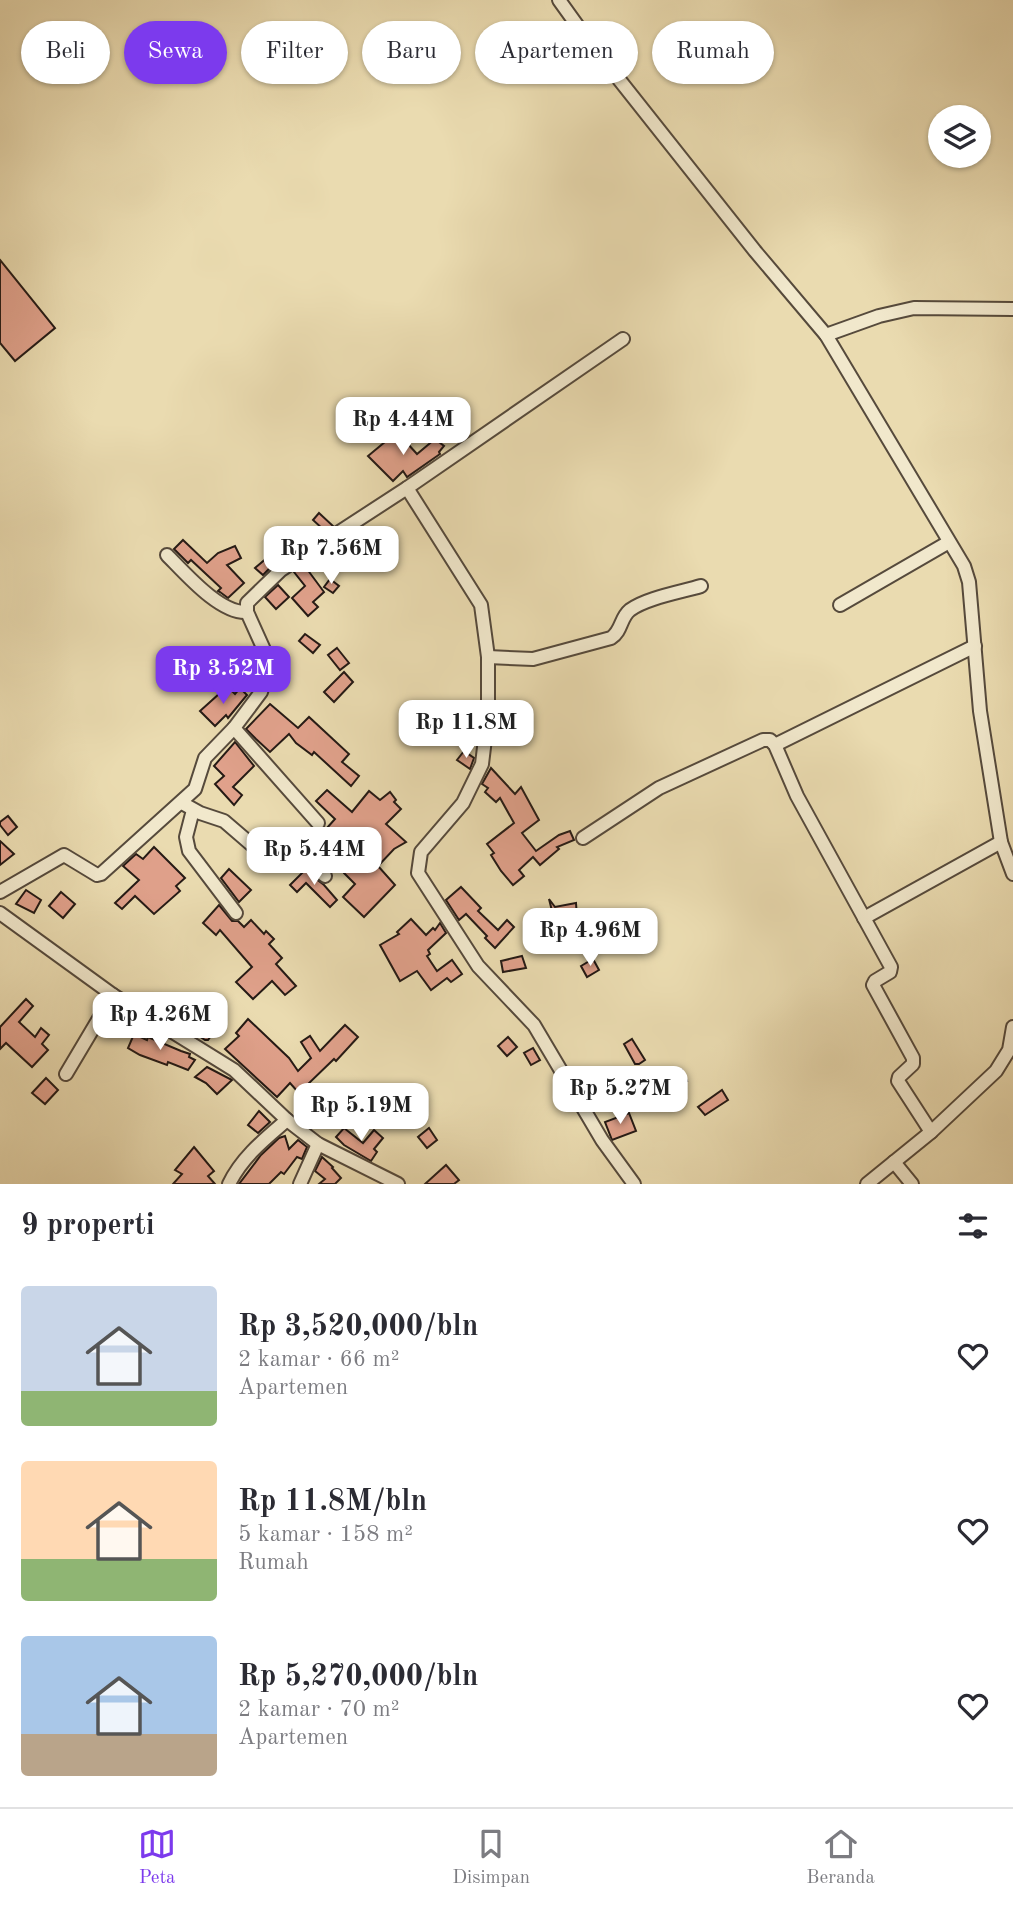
<!DOCTYPE html>
<html lang="id">
<head>
<meta charset="utf-8">
<style>
	:root { --surface:#fff; --page:#f2f2f3; --text:#2b2b33; --muted:#7c7c81; --line:#e1e1e2; --accent:#7c3aed }
	body { margin:0; font-family:"Old Standard TT",serif; background:var(--page); color:var(--text); height:100vh; display:flex; flex-direction:column; font-size:26px; white-space:nowrap }
	* { box-sizing:border-box; margin:0 }
	p { font-size:23px; color:var(--muted) }
	.icon { flex:none; width:38px; height:38px; fill:none; stroke:currentColor; stroke-width:2; stroke-linecap:round; stroke-linejoin:round }
	.map { position:relative; height:1184px; overflow:hidden }
	.side { display:flex; flex-direction:column; background:var(--surface); flex:1 }
	.side>* { flex:none }
	.banner { position:absolute; left:21px; top:21px; width:971px; height:63px; display:flex; gap:14px }
	.tools { position:absolute; left:928px; top:105px; display:grid; gap:14px }
	.tools a { display:grid; place-items:center; width:63px; height:63px; border-radius:50%; background:var(--surface); box-shadow:0 2px 5px #0004; font-size:35px }
	.price { position:absolute; translate:-50% -60px; padding:0 16px; border-radius:14px; background:#fff; color:#222; font-size:23px; line-height:46px; filter:drop-shadow(0 2px 4px #0008) }
	.price::after { content:''; position:absolute; left:50%; top:42px; width:21px; height:16px; margin-left:-10px; background:inherit; clip-path:polygon(0 0,100% 0,50% 100%) }
	.price.selected { background:var(--accent); color:#fff }
	ul { padding:0; list-style:none }
	li { display:flex; align-items:center; gap:21px; height:175px; padding:0 21px }
	li span { display:grid; place-items:center; flex:none; width:196px; height:140px; border-radius:7px; color:#555 }
	li>.icon { margin-inline-start:auto }
	span .icon { width:84px; height:84px; fill:#fffc; stroke-width:1 }
	li b { font-size:30px }
	h2 { display:flex; justify-content:space-between; align-items:center; height:84px; padding:0 21px; font-size:30px }
	.pill { padding:0 24px; border-radius:32px; background:var(--surface); box-shadow:0 2px 5px #0004; font-size:24px; line-height:63px }
	.pill.selected { background:var(--accent); color:#fff }
	.tabs { display:flex; justify-content:space-around; align-items:center; height:98px; border-top:2px solid var(--line); background:var(--surface); font-size:19px; color:var(--muted) }
	.tabs a { display:grid; justify-items:center; gap:4px }
	.tabs .selected { color:var(--accent) }
	.map>svg:first-child { display:block }
</style>
</head>
<body>
<div class="map">
<svg width="1013" height="1184" viewBox="0 0 1013 1184">
	<rect width="100%" height="100%" fill="#eadbb0"/>
	<filter id="stains"><feTurbulence type="fractalNoise" baseFrequency=".00286" numOctaves="4"/><feColorMatrix values="0 0 0 0 .2 0 0 0 0 .09 0 0 0 0 .02 0 0 0 .5 -.17"/></filter>
	<radialGradient id="worn" r=".72"><stop offset=".6" stop-color="#630" stop-opacity="0"/><stop offset="1" stop-color="#630" stop-opacity=".3"/></radialGradient>
	<!-- building -->
	<g fill="#e0a18b" stroke="#251a15" stroke-width="2">
		<polygon points="0,260 55,328 15,361 0,343"/>
		<polygon points="397,432 417,454 435,439 444,446 439,452 440,454 407,477 403,471 393,481 368,456"/>
		<polygon points="319,513 333,526 325,531 313,520"/>
		<polygon points="294,535 298,539 263,575 255,568"/>
		<polygon points="183,540 207,563 218,553 235,546 241,558 227,565 244,583 228,598 220,592 218,591 221,588 191,560 188,563 174,549"/>
		<polygon points="304,565 324,592 313,602 318,607 308,616 292,598 305,586 294,572"/>
		<polygon points="330,579 339,586 333,593 324,587"/>
		<polygon points="278,585 289,597 276,609 265,597"/>
		<polygon points="305,634 320,645 313,653 299,641"/>
		<polygon points="337,648 349,663 340,670 328,655"/>
		<polygon points="344,672 353,682 334,702 324,692"/>
		<polygon points="240,688 247,695 228,718 226,715 215,726 200,711 219,694 223,698 231,690 235,694"/>
		<polygon points="270,704 298,728 309,717 349,754 342,762 359,776 351,786 314,752 312,755 296,743 289,734 270,752 256,739 246,729"/>
		<polygon points="235,742 254,766 233,787 242,795 234,805 215,784 224,776 214,766"/>
		<polygon points="464,751 474,758 470,769 457,760"/>
		<polygon points="491,768 515,794 521,787 539,820 522,833 536,851 559,835 570,831 574,840 557,847 559,849 540,865 533,857 519,870 524,876 513,885 501,871 491,855 494,853 487,844 514,823 500,798 496,802 485,792 488,788 482,784"/>
		<polygon points="327,790 352,812 369,791 380,800 390,792 396,800 394,802 401,809 386,824 406,842 394,849 378,866 395,885 364,917 343,897 355,884 344,873 340,867 342,866 329,853 332,851 318,838 335,819 316,801"/>
		<polygon points="8,816 17,827 8,835 0,825 0,822"/>
		<polygon points="285,833 295,843 286,851 276,841"/>
		<polygon points="0,841 14,854 0,865"/>
		<polygon points="154,847 185,878 176,886 180,891 154,914 135,896 122,909 115,903 139,880 123,866 136,854 143,859"/>
		<polygon points="229,869 251,890 239,902 221,878"/>
		<polygon points="305,870 324,885 337,900 330,907 306,883 297,892 290,885"/>
		<polygon points="461,887 481,908 478,911 498,930 507,920 514,927 495,948 485,938 487,936 466,914 459,920 446,900"/>
		<polygon points="26,890 41,900 34,913 16,904"/>
		<polygon points="61,892 75,904 63,918 49,906"/>
		<polygon points="549,899 555,907 576,903 577,918 564,918 576,933 566,941 556,927"/>
		<polygon points="219,905 232,921 238,921 244,927 251,920 264,934 266,931 274,939 269,944 282,958 276,964 296,986 285,995 272,981 253,999 236,982 252,967 220,930 216,935 203,923"/>
		<polygon points="411,919 426,935 433,928 435,930 440,923 446,933 428,950 430,954 427,956 437,971 452,960 462,974 451,982 447,978 431,990 417,971 400,981 380,945 399,934 397,932"/>
		<polygon points="522,956 526,968 503,972 501,961"/>
		<polygon points="593,959 599,970 587,977 581,966"/>
		<polygon points="26,999 33,1006 19,1022 35,1037 41,1028 49,1035 42,1044 48,1050 32,1067 6,1043 0,1049 0,1027"/>
		<polygon points="185,1002 219,1025 208,1040 205,1040 174,1019"/>
		<polygon points="248,1019 289,1058 298,1071 311,1058 301,1042 310,1036 320,1051 345,1025 358,1037 336,1061 334,1059 308,1084 323,1094 319,1100 339,1117 332,1125 314,1109 308,1117 300,1112 307,1102 290,1083 277,1097 225,1049 239,1036 236,1033"/>
		<polygon points="134,1034 147,1040 148,1037 181,1051 190,1054 189,1057 195,1060 188,1070 168,1062 167,1065 140,1055 128,1048"/>
		<polygon points="508,1037 517,1047 507,1056 498,1046"/>
		<polygon points="632,1039 645,1060 639,1064 635,1064 624,1044"/>
		<polygon points="533,1048 540,1060 531,1065 524,1053"/>
		<polygon points="207,1067 232,1080 217,1094 206,1083 195,1077"/>
		<polygon points="682,1070 687,1081 678,1086 672,1075"/>
		<polygon points="46,1078 58,1090 45,1104 32,1093"/>
		<polygon points="722,1090 728,1100 705,1115 698,1107"/>
		<polygon points="259,1111 270,1122 258,1133 248,1125"/>
		<polygon points="629,1113 636,1131 612,1140 605,1122"/>
		<polygon points="344,1128 363,1143 374,1130 383,1138 374,1149 377,1152 371,1161 344,1145 336,1137"/>
		<polygon points="429,1128 437,1140 427,1148 418,1137"/>
		<polygon points="285,1136 289,1149 298,1140 307,1147 302,1159 297,1157 284,1174 281,1172 269,1184 239,1184 261,1155 279,1138"/>
		<polygon points="194,1147 214,1171 208,1176 215,1184 173,1184 182,1174 175,1170"/>
		<polygon points="322,1157 333,1167 332,1168 341,1178 335,1184 319,1184 325,1179 315,1171"/>
		<polygon points="446,1165 459,1180 454,1184 425,1184"/>
	</g>
	<g fill="none" stroke-linecap="round" stroke-linejoin="round">
		<defs>
			<g id="minor">
				<polyline points="559,0 587,39 755,251 826,335 964,566 969,582 980,711 1001,842 1013,874"/>
				<polyline points="826,335 879,316 914,308 1013,309"/>
				<polyline points="407,488 481,605 488,657 488,714 482,764 463,803 421,852 418,873 478,966 534,1025 602,1140 634,1184"/>
				<path d="M167 555C185 573 220 614 247 612"/>
				<polyline points="840,605 949,542"/>
				<path d="M488 657 533 659 611 638C622 631 620 618 630 610 646 598 681 592 701 586"/>
				<polyline points="234,728 318,823"/>
				<polyline points="775,745 975,646"/>
				<polyline points="182,803 200,813 224,821 274,864 307,861 325,876"/>
				<polyline points="193,810 186,837 189,851 236,913"/>
				<polyline points="583,838 659,788 763,740 770,740 775,745 797,796 891,967 890,972 875,981 873,985 913,1058 913,1064 899,1077 898,1081 931,1132"/>
				<polyline points="0,892 64,855 97,875 101,874 195,789 205,758 234,728 261,692 270,663 247,612 247,603 281,570 407,488 623,339"/>
				<polyline points="0,913 113,995 234,1070 287,1120 318,1144 398,1184"/>
				<polyline points="864,918 1001,842"/>
				<polyline points="66,1074 113,995"/>
				<polyline points="894,1162 912,1184"/>
				<path d="M229 1184C242 1157 265 1139 287 1120"/>
				<polyline points="300,1184 318,1144"/>
				<polyline points="867,1184 931,1132 996,1071 1009,1050 1013,1027"/>
			</g>
		</defs>
		<!-- minor casing -->
		<use href="#minor" stroke="#564a3c" stroke-width="16"/>
		<!-- minor -->
		<use href="#minor" stroke="#f1e8cc" stroke-width="12"/>
	</g>
	<rect width="100%" height="100%" filter="url(#stains)"/>
	<rect width="100%" height="100%" fill="url(#worn)"/>
</svg>
<div class="tools">
<a><svg class="icon" aria-label="layers" viewBox="0 0 24 24"><path d="M12 4l9 5-9 5-9-5zM3 14l9 5 9-5"/></svg></a>
</div>
<b class="price" style="left:403px;top:457px">Rp 4.44M</b>
<b class="price" style="left:331px;top:586px">Rp 7.56M</b>
<b class="price selected" style="left:223px;top:706px">Rp 3.52M</b>
<b class="price" style="left:466px;top:760px">Rp 11.8M</b>
<b class="price" style="left:314px;top:887px">Rp 5.44M</b>
<b class="price" style="left:590px;top:968px">Rp 4.96M</b>
<b class="price" style="left:160px;top:1052px">Rp 4.26M</b>
<b class="price" style="left:620px;top:1126px">Rp 5.27M</b>
<b class="price" style="left:361px;top:1143px">Rp 5.19M</b>
<div class="banner">
<a class="pill">Beli</a>
<a class="pill selected">Sewa</a>
<a class="pill">Filter</a>
<a class="pill">Baru</a>
<a class="pill">Apartemen</a>
<a class="pill">Rumah</a>
</div>
</div>
<section class="side">
<h2>9 properti<svg class="icon" aria-label="filters" viewBox="0 0 24 24"><path d="M4 7h16M4 17h16"/><circle cx="9" cy="7" r="2"/><circle cx="15" cy="17" r="2"/></svg></h2>
<ul>
<li><span style="background:linear-gradient(#c9d6e8 75%,#8fb573 0)"><svg class="icon" aria-label="home" viewBox="0 0 24 24"><path d="M3 11l9-7 9 7M6 9v11h12V9"/></svg></span><div><b>Rp 3,520,000/bln</b><p>2 kamar · 66 m²</p><p>Apartemen</p></div><svg class="icon" aria-label="heart" viewBox="0 0 24 24"><path d="M12 20l-8-8c-3-5 5-10 8-4 3-6 11-1 8 4z"/></svg></li>
<li><span style="background:linear-gradient(#ffd9b3 70%,#8fb573 0)"><svg class="icon" aria-label="home" viewBox="0 0 24 24"><path d="M3 11l9-7 9 7M6 9v11h12V9"/></svg></span><div><b>Rp 11.8M/bln</b><p>5 kamar · 158 m²</p><p>Rumah</p></div><svg class="icon" aria-label="heart" viewBox="0 0 24 24"><path d="M12 20l-8-8c-3-5 5-10 8-4 3-6 11-1 8 4z"/></svg></li>
<li><span style="background:linear-gradient(#a9c7e8 70%,#b9a48a 0)"><svg class="icon" aria-label="home" viewBox="0 0 24 24"><path d="M3 11l9-7 9 7M6 9v11h12V9"/></svg></span><div><b>Rp 5,270,000/bln</b><p>2 kamar · 70 m²</p><p>Apartemen</p></div><svg class="icon" aria-label="heart" viewBox="0 0 24 24"><path d="M12 20l-8-8c-3-5 5-10 8-4 3-6 11-1 8 4z"/></svg></li>
</ul>
</section>
<nav class="tabs">
<a class="selected"><svg class="icon" aria-label="map" viewBox="0 0 24 24"><path d="M3 6l6-2 6 2 6-2v14l-6 2-6-2-6 2zM9 4v14M15 6v14"/></svg>Peta</a>
<a><svg class="icon" aria-label="saved" viewBox="0 0 24 24"><path d="M7 4h10v16l-5-4-5 4z"/></svg>Disimpan</a>
<a><svg class="icon" aria-label="home" viewBox="0 0 24 24"><path d="M3 11l9-7 9 7M6 9v11h12V9"/></svg>Beranda</a>
</nav>
</body>
</html>
